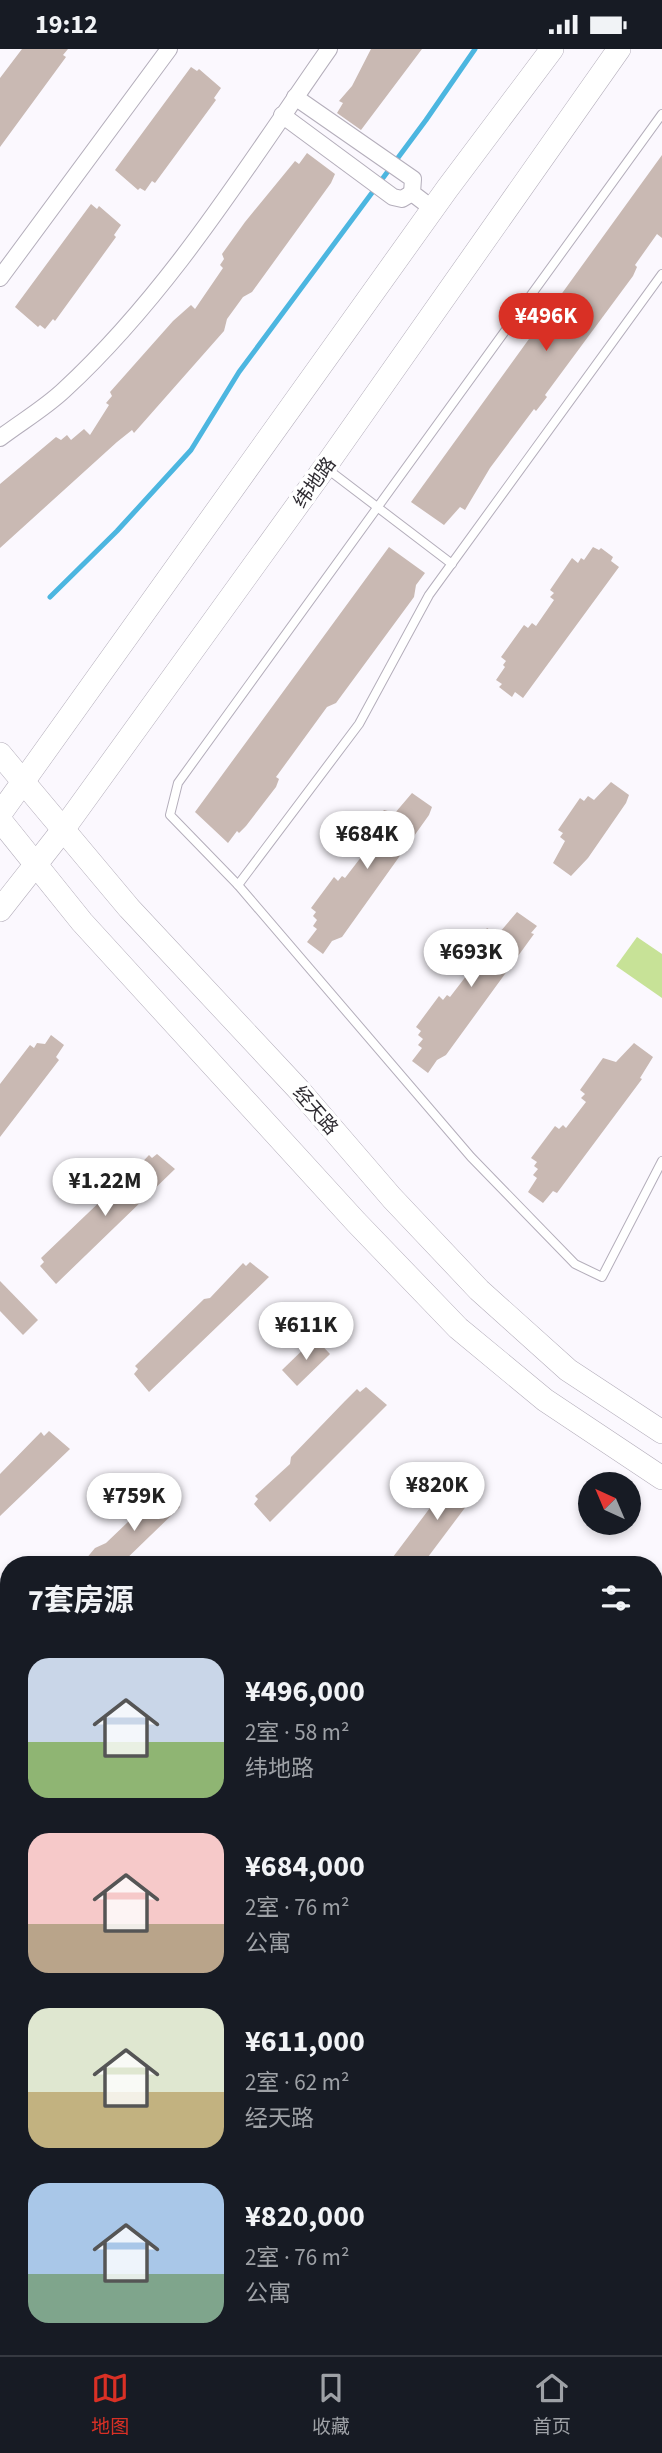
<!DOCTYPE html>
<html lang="zh">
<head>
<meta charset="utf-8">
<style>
	:root { --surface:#171b24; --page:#242831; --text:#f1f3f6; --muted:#9ea1a6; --line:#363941; --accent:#d93025 }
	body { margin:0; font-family:"Source Sans 3","Noto Sans SC",sans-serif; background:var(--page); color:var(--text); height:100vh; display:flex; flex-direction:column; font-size:26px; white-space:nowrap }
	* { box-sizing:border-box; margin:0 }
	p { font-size:23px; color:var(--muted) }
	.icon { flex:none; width:38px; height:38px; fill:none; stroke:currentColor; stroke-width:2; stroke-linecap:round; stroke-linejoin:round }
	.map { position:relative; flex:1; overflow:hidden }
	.sheet { position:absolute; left:0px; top:1507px; width:663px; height:800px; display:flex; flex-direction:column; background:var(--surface); border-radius:28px 28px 0 0; box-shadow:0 4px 10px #0003 }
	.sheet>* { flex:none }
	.needle { width:46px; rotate:316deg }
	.fabs { position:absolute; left:578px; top:1423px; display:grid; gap:14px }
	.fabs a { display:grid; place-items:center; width:63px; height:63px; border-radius:50%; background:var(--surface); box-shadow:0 4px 10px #0003; font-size:35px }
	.price { position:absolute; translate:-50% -60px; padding:0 16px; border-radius:24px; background:#fff; color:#222; font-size:23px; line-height:46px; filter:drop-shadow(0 2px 4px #0008) }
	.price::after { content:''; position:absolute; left:50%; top:42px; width:21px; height:16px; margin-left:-10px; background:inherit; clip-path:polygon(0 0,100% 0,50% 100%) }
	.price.current { background:var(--accent); color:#fff }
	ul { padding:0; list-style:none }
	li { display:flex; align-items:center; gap:21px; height:175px; padding:0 28px }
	li span { display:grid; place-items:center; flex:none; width:196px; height:140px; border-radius:21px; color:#555 }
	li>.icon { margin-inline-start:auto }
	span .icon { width:84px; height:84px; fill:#fffc; stroke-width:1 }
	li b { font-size:30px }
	h2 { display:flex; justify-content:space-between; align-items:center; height:84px; padding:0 28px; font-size:30px }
	.status { display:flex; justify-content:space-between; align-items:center; height:49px; padding:0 35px; background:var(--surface); direction:ltr }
	.status svg { height:19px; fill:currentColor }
	.menu { display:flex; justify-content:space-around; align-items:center; height:98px; border-top:2px solid var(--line); background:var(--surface); font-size:19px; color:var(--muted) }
	.menu a { display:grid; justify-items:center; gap:4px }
	.menu .current { color:var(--accent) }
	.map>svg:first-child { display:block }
</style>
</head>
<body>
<div class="status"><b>19:12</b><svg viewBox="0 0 49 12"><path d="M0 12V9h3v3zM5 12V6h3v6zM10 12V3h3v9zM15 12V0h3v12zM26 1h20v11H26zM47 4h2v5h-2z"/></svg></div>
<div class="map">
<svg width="662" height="2306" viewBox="0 0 662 2306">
	<rect width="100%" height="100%" fill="#fbf8fe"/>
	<!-- green -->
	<g fill="#c7e297">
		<polygon points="637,888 662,905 662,949 616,917"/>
		<polygon points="662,1838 662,2306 403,2306 408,2298 654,2298 654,1856"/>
	</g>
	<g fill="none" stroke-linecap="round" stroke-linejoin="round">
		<!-- stream -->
		<polyline stroke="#4cb6e0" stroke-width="5" points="50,548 117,482 191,401 239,323 426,71 475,0"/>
	</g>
	<!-- building -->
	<g fill="#c9b9b3">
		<polygon points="22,0 68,0 63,6 66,8 0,98 0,29"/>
		<polygon points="371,0 422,0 361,81 337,64 343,54 339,52 352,37"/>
		<polygon points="191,18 197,22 199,20 221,39 214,49 216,51 155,134 152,132 145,142 140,139 138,141 115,121"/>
		<polygon points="307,104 335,125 331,134 252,243 243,248 227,270 224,282 134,384 132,381 117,393 0,499 0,435 56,388 61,391 67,386 71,391 84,380 90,386 109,356 106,354 112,347 110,343 173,272 191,256 195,260 223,219 220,216 224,210 222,205 245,173 295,112 299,115"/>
		<polygon points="662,106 662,189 657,185 635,216 637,218 633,227 545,346 547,348 536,362 534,360 490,419 465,461 460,458 444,476 411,453"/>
		<polygon points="91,155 97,160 99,157 121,176 114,186 116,188 55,272 53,270 45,280 40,276 38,278 15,258"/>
		<polygon points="389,498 425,524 416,536 414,548 336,654 327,658 276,728 279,730 276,738 246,777 239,784 237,782 228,794 195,763"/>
		<polygon points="593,498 599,501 601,499 613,508 611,512 619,518 523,649 515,643 512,648 499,638 502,635 496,631 505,618 503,616 506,612 501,608 524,576 528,579 532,574 536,577 554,551 550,548 554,544 550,541 572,509 578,514 581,509 584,511"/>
		<polygon points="611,733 629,746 626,754 588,809 571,827 553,814 565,792 560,788 563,784 558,781 580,749 584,752 588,747 594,751"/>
		<polygon points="412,744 432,758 429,766 342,888 332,892 323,905 307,893 317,880 313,877 317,871 313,867 316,863 311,859 334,828 338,832 342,827 345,829 365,803 361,800 364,796 359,792 384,761 395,764"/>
		<polygon points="517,863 537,877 531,884 534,885 446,1006 437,1011 428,1024 412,1012 422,999 418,996 423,990 418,986 421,982 416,978 439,947 443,951 447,946 450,948 470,922 466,919 469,914 464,911 487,879 493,883 496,880 500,883"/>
		<polygon points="51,986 64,996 56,1008 59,1011 0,1088 0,1035 30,996 34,999 37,994 45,995"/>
		<polygon points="634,994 653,1008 640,1029 642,1030 557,1144 553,1142 543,1154 528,1143 537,1129 533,1126 538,1120 534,1117 537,1113 531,1109 555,1077 559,1080 563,1076 566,1079 586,1053 581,1049 585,1045 580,1041 603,1009 616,1013"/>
		<polygon points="157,1105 175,1120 56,1235 40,1217 44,1213 41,1209 110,1143 116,1141 149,1106 152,1109"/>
		<polygon points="250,1213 269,1228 149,1343 134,1325 138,1320 135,1317 204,1250 210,1249 243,1214 246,1217"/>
		<polygon points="0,1232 38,1271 23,1286 0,1262"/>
		<polygon points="315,1289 330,1305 297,1337 282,1321"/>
		<polygon points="366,1338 387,1356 270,1473 254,1455 258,1450 255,1447 290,1415 291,1408 345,1352 357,1340 360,1343"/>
		<polygon points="49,1382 70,1400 0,1467 0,1425 41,1383 44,1387"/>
		<polygon points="462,1424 482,1436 422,1516 387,1516 454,1427 458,1430"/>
		<polygon points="166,1443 180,1458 120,1516 81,1516 95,1499 106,1494 151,1451 154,1455"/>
	</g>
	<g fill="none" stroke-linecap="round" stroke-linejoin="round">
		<defs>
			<g id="lane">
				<polyline points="662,65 178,734 170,766 238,836 471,1108 575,1215 602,1228 662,1112"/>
				<polyline points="326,419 452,515"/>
				<polyline points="238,836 359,675 429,546 662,225"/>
			</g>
			<g id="street">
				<polyline points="295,48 413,130 412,144 433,160"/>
				<polyline points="282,66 393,148 402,150 412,144"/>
				<polyline points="0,229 169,0"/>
				<path d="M0 389C21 373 45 359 64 341 170 243 247 117 329 0"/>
				<polyline points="0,2002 9,2011"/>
				<polyline points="271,2298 279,2306"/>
			</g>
			<g id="secondary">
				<polyline points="0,705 129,859 299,1041 392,1149 479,1241 568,1321 662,1383"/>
				<polyline points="0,765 447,140 552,0"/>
				<polyline points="0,771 82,873 356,1173 458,1279 545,1351 662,1429"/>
				<polyline points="0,861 62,782 325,418 619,0"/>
				<polyline points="654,1634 662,1616"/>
				<polyline points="654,1692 662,1675"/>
				<polyline points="293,2306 300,2298"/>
				<polyline points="325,2306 331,2298"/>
			</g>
		</defs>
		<!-- lane casing -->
		<use href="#lane" stroke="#b4aebb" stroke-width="10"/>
		<!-- street casing -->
		<use href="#street" stroke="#b4aebb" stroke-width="18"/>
		<!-- secondary casing -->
		<use href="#secondary" stroke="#b4aebb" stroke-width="24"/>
		<!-- lane -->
		<use href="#lane" stroke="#fff" stroke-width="8"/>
		<!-- street -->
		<use href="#street" stroke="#fff" stroke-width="16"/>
		<!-- secondary -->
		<use href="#secondary" stroke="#fff" stroke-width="23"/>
	</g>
	<g text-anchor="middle" stroke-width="7" stroke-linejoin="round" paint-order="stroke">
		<!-- street labels -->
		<g font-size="19" fill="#2f2c32" stroke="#fff">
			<text transform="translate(314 433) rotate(-54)" y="7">纬地路</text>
			<text transform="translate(316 1061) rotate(49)" y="7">经天路</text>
		</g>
	</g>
</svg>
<div class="fabs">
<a><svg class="needle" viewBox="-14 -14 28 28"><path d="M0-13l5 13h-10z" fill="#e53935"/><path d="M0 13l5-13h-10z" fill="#9ea1a6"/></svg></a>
</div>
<b class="price current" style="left:546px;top:304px">¥496K</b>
<b class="price" style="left:367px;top:822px">¥684K</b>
<b class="price" style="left:471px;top:940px">¥693K</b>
<b class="price" style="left:105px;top:1169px">¥1.22M</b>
<b class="price" style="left:306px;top:1313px">¥611K</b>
<b class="price" style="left:437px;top:1473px">¥820K</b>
<b class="price" style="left:134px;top:1484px">¥759K</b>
<section class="sheet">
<h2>7套房源<svg class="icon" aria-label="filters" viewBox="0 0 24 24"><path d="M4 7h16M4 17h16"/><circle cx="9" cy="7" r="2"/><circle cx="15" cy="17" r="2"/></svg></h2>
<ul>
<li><span style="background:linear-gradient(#c9d6e8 60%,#8fb573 0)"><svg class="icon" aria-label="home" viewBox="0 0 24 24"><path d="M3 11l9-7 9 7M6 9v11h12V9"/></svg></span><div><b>¥496,000</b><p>2室 · 58 m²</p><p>纬地路</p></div></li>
<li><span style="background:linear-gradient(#f6c9c9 65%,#b9a48a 0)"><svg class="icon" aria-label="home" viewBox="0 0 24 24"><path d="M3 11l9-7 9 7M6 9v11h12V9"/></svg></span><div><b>¥684,000</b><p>2室 · 76 m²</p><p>公寓</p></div></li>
<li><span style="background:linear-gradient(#dfe7d0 60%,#c2b280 0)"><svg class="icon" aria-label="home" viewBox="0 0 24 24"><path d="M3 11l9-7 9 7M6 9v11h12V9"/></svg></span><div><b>¥611,000</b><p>2室 · 62 m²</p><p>经天路</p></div></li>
<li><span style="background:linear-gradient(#a9c7e8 65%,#7fa58c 0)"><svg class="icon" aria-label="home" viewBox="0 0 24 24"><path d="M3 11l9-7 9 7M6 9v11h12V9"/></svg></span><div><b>¥820,000</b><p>2室 · 76 m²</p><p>公寓</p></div></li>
</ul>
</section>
</div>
<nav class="menu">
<a class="current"><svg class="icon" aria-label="map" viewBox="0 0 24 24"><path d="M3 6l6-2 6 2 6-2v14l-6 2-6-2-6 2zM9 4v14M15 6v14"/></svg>地图</a>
<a><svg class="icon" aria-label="saved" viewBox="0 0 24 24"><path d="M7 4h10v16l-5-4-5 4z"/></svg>收藏</a>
<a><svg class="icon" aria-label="home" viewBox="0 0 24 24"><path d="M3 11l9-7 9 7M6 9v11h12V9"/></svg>首页</a>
</nav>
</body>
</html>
